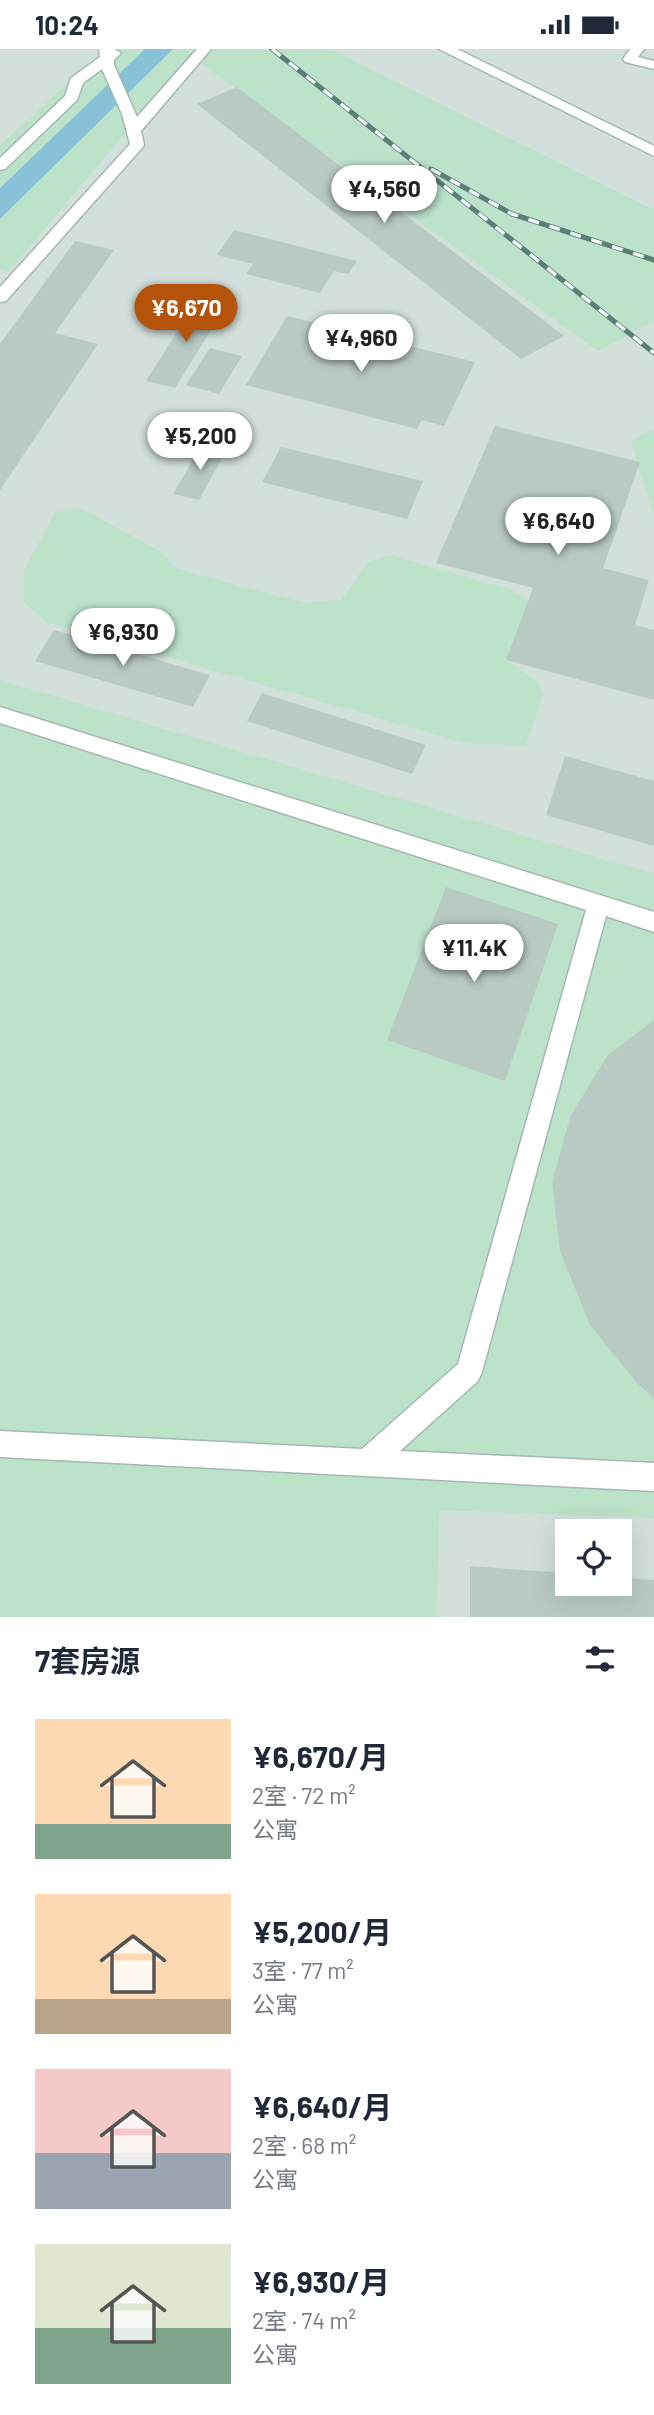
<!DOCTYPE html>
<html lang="zh">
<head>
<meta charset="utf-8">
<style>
	:root { --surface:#fff; --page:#f2f2f3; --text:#1f2937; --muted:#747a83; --accent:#b45309 }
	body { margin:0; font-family:Barlow,"Noto Sans SC",sans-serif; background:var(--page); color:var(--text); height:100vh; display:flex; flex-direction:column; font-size:26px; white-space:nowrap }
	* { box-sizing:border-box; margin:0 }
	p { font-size:23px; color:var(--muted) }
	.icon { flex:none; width:38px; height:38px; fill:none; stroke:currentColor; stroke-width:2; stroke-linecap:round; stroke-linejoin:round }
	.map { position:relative; height:1568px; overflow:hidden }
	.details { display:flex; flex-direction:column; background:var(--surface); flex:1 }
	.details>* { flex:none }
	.buttons { position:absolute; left:555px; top:1470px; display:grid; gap:14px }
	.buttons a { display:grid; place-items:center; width:77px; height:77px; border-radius:0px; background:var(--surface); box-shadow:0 7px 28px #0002; font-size:35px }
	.price { position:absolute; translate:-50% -60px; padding:0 16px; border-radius:24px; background:#fff; color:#222; font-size:23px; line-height:46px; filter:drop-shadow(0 2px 4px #0008) }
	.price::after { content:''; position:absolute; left:50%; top:42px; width:21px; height:16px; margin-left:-10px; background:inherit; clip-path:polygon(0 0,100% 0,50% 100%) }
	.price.current { background:var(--accent); color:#fff }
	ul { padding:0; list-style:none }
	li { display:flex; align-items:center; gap:21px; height:175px; padding:0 35px }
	li span { display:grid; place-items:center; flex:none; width:196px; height:140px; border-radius:0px; color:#555 }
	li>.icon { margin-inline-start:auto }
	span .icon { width:84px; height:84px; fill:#fffc; stroke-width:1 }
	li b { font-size:30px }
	h2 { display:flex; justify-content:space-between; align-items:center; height:84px; padding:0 35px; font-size:30px }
	.status { display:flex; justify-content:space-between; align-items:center; height:49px; padding:0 35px; background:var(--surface); direction:ltr }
	.status svg { height:19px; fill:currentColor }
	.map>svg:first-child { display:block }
</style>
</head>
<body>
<div class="status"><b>10:24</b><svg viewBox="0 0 49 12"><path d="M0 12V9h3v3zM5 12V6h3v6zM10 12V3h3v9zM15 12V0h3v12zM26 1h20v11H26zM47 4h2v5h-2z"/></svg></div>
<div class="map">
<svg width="654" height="1568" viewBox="0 0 654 1568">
	<rect width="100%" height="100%" fill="#e4efeb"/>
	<!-- built -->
	<path fill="#d2dfdb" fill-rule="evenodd" d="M0 0H106L132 76 196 0H654V1568H0ZM567 1482H620V1535H567Z"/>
	<!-- green -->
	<g fill="#bce2ca">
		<polygon points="106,0 196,0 8,223 0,220 0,96"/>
		<polygon points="204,0 330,0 654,161 654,272 598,302 195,10"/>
		<polygon points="654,380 654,467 631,392"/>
		<polygon points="83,460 161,503 177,520 305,554 341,551 368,513 389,506 509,540 528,553 506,611 537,632 543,646 526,696 465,694 46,573 24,553 24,521 56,462"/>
		<polygon points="0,631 654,825 654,1469 439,1461 437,1568 0,1568"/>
	</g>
	<!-- water -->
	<polygon fill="#88c2d8" points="145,0 173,0 0,170 0,139"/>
	<!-- building -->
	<g fill="#b9cac5">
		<polygon points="237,38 564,287 521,310 197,55"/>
		<polygon points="234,181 357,212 348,225 334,222 320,244 246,225 253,215 217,206"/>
		<polygon points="75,192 114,201 55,284 98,295 0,441 0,295"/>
		<polygon points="198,250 226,257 175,339 146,332"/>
		<polygon points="287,267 475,313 444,377 422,371 417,380 246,336"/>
		<polygon points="210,299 242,307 219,345 186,336"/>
		<polygon points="495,377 640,413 603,519 649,531 635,576 654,581 654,651 506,611 533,539 436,514"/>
		<polygon points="203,394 227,400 199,451 173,445"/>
		<polygon points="281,398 423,432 407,470 262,433"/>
		<polygon points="54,581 210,626 193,658 35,612"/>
		<polygon points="262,644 426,696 412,725 247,672"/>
		<polygon points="565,707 654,732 654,797 546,766"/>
		<polygon points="446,838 558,875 505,1032 387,991"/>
		<polygon points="654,971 654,1349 638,1335 590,1276 560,1202 552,1134 570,1068 607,1007"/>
		<polygon points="470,1517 567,1524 567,1535 620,1535 620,1529 654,1531 654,1568 470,1568"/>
	</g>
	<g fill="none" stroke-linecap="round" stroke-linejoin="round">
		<defs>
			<g id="minor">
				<polygon points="99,0 114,0 121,4 114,11 114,16 137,68 197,0 211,0 141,82 144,96 142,99 6,252 0,253 0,238 130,95 122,65 102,20 83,34 77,51 5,120 0,121 0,109 65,47 71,29 100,8"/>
				<polygon points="439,0 457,0 654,97 654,107"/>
				<polygon points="630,0 644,0 638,8 654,12 654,20 625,13 623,10"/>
				<polygon points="0,658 654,863 654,883 606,867 482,1323 478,1332 400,1402 654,1414 654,1442 0,1408 0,1382 362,1400 458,1315 586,861 0,674"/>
			</g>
		</defs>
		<!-- minor casing -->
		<use href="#minor" stroke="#a6b8b4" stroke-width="3"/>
		<!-- minor -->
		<use href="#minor" fill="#fff" fill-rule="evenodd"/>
		<defs>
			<g id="rail">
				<polyline points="272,0 654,304"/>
				<polyline points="431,120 512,165 654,211"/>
			</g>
		</defs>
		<!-- rail casing -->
		<use href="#rail" stroke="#5c7e79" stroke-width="5"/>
		<!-- rail -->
		<use href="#rail" stroke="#f6fbf9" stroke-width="3.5" stroke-dasharray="11" stroke-linecap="butt"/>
	</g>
</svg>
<div class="buttons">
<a><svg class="icon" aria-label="locate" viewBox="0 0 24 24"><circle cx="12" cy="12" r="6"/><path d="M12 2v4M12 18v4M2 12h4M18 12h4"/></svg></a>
</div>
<b class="price" style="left:384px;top:176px">¥4,560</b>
<b class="price current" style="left:186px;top:295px">¥6,670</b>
<b class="price" style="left:361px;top:325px">¥4,960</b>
<b class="price" style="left:200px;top:423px">¥5,200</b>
<b class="price" style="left:558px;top:508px">¥6,640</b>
<b class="price" style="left:123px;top:619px">¥6,930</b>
<b class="price" style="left:474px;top:935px">¥11.4K</b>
</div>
<section class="details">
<h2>7套房源<svg class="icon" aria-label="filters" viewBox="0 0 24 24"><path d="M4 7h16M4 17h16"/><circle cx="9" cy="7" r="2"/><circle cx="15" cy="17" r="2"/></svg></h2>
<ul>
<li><span style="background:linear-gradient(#ffd9b3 75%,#7fa58c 0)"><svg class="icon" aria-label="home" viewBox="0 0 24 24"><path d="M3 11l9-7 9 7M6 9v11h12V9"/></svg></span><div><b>¥6,670/月</b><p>2室 · 72 m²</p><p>公寓</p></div></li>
<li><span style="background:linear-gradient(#ffd9b3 75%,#b9a48a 0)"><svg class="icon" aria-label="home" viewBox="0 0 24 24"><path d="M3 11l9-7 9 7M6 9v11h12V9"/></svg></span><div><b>¥5,200/月</b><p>3室 · 77 m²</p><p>公寓</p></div></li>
<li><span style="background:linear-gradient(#f6c9c9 60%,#9aa5b1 0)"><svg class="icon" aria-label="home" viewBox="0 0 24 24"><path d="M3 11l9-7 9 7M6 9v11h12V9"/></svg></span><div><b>¥6,640/月</b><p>2室 · 68 m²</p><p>公寓</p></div></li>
<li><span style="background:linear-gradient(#dfe7d0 60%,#7fa58c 0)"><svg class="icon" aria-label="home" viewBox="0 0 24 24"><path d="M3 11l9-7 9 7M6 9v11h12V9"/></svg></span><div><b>¥6,930/月</b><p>2室 · 74 m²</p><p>公寓</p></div></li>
</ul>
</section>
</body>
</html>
